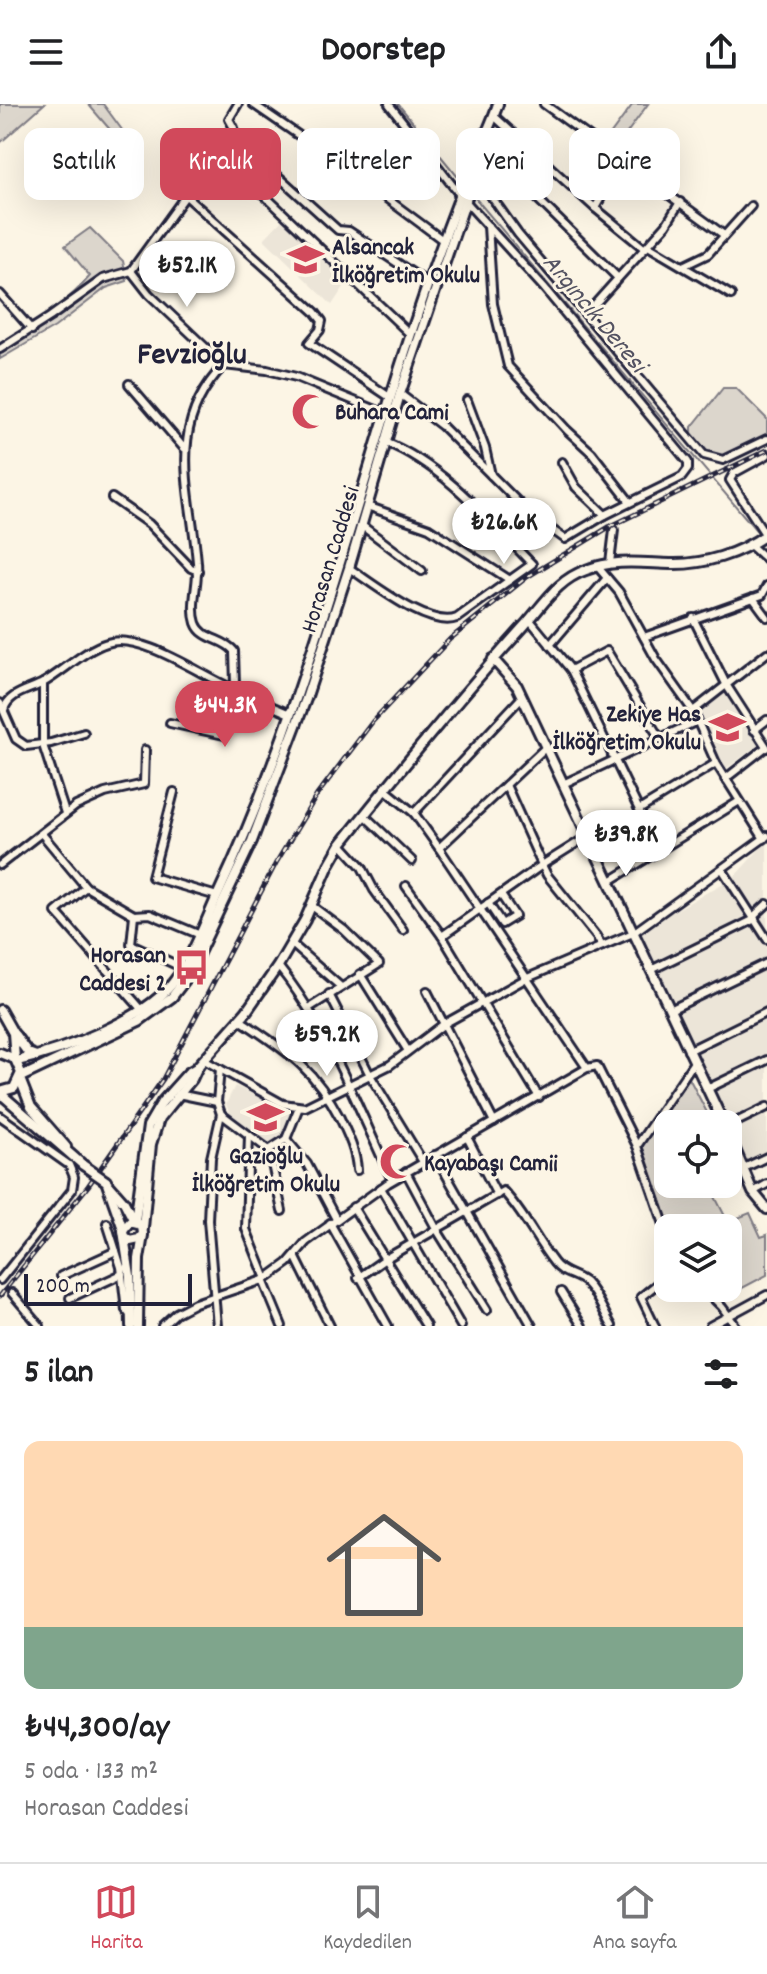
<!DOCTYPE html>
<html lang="tr">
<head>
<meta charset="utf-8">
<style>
	:root { --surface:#fff; --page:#f6f6f6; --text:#202124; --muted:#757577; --line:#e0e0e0; --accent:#d1495b }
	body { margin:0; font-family:Dekko,sans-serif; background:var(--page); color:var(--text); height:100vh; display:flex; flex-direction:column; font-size:30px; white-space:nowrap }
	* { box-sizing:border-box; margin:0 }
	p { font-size:26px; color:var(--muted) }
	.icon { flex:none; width:44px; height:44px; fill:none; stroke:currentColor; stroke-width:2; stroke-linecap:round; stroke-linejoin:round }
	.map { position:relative; height:1222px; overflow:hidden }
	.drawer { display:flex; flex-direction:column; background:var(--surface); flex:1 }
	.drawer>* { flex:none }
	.guide { position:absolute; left:24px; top:24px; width:720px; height:72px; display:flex; gap:16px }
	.controls { position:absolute; left:654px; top:1006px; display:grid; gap:16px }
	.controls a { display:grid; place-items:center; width:88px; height:88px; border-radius:16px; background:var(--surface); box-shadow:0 8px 32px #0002; font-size:40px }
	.scale { position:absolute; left:24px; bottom:20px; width:168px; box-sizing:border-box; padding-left:8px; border:4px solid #22223b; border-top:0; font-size:22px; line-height:28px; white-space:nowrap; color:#22223b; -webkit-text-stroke:6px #fcf5e5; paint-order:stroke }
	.price { position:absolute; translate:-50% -68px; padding:0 18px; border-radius:28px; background:#fff; color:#222; font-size:26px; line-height:52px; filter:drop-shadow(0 2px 4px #0008) }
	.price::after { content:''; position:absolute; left:50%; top:48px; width:24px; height:18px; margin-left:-12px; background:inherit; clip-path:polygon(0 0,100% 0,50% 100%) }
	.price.selected { background:var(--accent); color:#fff }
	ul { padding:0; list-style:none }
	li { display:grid; align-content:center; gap:16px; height:424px; padding:0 24px }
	li span { display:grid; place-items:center; height:248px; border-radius:16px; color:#555 }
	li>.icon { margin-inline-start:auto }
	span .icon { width:144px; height:144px; fill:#fffc; stroke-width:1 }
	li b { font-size:34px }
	h2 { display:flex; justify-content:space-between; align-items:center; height:96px; padding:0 24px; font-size:34px }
	.pill { padding:0 28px; border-radius:16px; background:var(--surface); box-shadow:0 8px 32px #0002; font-size:28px; line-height:72px }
	.pill.selected { background:var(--accent); color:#fff }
	header { display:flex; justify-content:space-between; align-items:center; height:104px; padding:0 24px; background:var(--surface); font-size:36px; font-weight:800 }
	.dock { display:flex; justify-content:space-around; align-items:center; height:112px; border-top:2px solid var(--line); background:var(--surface); font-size:22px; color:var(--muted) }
	.dock a { display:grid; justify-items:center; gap:4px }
	.dock .selected { color:var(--accent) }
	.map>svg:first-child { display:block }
</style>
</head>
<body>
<header><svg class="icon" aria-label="menu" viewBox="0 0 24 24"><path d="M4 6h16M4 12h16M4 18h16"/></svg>Doorstep<svg class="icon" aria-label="share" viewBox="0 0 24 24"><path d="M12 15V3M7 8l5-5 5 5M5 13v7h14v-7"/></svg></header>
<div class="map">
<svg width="767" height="1222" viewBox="0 0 767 1222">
	<rect width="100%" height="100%" fill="#fcf5e5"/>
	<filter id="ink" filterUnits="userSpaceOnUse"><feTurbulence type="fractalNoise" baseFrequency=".0125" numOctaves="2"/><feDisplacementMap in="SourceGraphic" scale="16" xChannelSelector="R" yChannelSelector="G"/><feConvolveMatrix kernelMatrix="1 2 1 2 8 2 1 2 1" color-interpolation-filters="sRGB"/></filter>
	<g filter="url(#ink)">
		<!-- built -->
		<g fill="#ece5d8">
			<polygon points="284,114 348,177 332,201 264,135"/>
			<polygon points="725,589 761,639 724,666 697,607"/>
			<polygon points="767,737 767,1057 750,1065 643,836 643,825 734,773"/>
			<polygon points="235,982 300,1013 286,1041 275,1046 232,1015 226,1000"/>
		</g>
		<!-- green -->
		<g fill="#dcd6cc" stroke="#7f7c84" stroke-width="2">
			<polygon points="0,0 44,0 0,39"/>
			<polygon points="88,0 103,0 131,38 125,43"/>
			<polygon points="633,0 648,0 613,48 602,42"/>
			<path d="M90 124 123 157 127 177 106 184 55 223 0 255V239C33 219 65 202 90 172L65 142Z"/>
			<path d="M723 284H736L767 315V339L721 359C705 356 690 340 692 323Z"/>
			<polygon points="689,974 713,1020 668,1020 668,1080 725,1080 712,1087 728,1118 750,1109 761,1133 767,1131 767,1171 729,1191 716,1184 728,1184 728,1124 669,1124 639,1046"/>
		</g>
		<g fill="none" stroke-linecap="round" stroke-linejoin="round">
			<!-- stream -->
			<g stroke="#78757e" stroke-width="2">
				<polyline points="398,0 462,78"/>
				<polyline points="471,89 761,432"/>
			</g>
			<!-- street-tunnel -->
			<polyline stroke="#d0cbc3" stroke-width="6" stroke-dasharray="6 3" stroke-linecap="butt" points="605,411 614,426"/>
			<defs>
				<g id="street">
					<polyline points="253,0 339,59 444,137"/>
					<polyline points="389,0 460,91"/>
					<polyline points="544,0 724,131"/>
					<polyline points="494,12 595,104 645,145"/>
					<polyline points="484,42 618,174"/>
					<polyline points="258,54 338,126 349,127 429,180"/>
					<polyline points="207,62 262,89 411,231"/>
					<polyline points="476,71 518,130 704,351 723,356 767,335"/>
					<polyline points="185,91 315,208 322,217 320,226 309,239 391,294"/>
					<path d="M595 104C611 80 608 66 598 40"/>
					<polyline points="488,122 493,200 508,262 567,326 592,349 630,398"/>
					<polyline points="648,142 731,191"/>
					<polyline points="683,162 708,150 751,102"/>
					<polyline points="131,167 149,190 224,261 267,266 296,273 386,310"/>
					<polyline points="0,190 32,226"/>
					<polyline points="586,210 666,121 680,98"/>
					<polyline points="0,245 50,213 103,175 131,167 207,62 232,33 234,24 229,15 238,0"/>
					<path d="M224 261C165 322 191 385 197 458 199 477 190 501 196 519 202 536 224 534 234 547L235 580 240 589 290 610"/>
					<polyline points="129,280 184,344"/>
					<polyline points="400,290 442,322 529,409 565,435 605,411 682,373 688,365 688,358 544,184 467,99"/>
					<polyline points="467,296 485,344 491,371"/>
					<polyline points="767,351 734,369 730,376 767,433"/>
					<polyline points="562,358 576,383 605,411"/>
					<polyline points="112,394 149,420 191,464 198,467"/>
					<polyline points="367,402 429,424 510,476"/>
					<polyline points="361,421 422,467"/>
					<polyline points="750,441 767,456"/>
					<polyline points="610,459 614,426"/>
					<polyline points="597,462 619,488 656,555 693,607 716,659 764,735"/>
					<path d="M349 464C374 480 429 525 457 514L532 460C490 417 442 360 385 338"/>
					<polyline points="753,494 767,513"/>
					<polyline points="693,514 727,582 767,644"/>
					<polyline points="529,515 571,566 659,747"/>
					<polyline points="644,533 762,491 767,482"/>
					<polyline points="550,541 607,474"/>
					<polyline points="571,566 607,547 660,635"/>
					<polyline points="43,579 43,641 65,709"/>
					<polyline points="0,599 16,635 26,642 51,639 84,629"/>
					<path d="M4 606C8 589 30 586 43 579 64 567 84 546 107 539 141 527 206 575 238 587L232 598 224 631 170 619"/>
					<polyline points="693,607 767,549"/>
					<polyline points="754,626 767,616"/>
					<polyline points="725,675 766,643"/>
					<polyline points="563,680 697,617"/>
					<polyline points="174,688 152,773 217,792"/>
					<polyline points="639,706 716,659"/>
					<polyline points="414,709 522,593"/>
					<polyline points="364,711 412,757"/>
					<polyline points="42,730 86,783 134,811 150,810 198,830"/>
					<polyline points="588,732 542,761 547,771 596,832 602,842"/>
					<polyline points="341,740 362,763 374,786 403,826"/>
					<polyline points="439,744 546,643"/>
					<polyline points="0,761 76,702 105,689 144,680 145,646"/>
					<polyline points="722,765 767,835"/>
					<polyline points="610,777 738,698"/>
					<polyline points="406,782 442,832 539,993"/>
					<polyline points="86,783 56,808 142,906"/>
					<polyline points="488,799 502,820 515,812 501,791"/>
					<polyline points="134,811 131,840 183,864"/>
					<polyline points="753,813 767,800"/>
					<polyline points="442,832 542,761 506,681"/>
					<polyline points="292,840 341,883"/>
					<path d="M278 862C329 925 358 1004 392 1076"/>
					<polyline points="651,866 755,815"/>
					<polyline points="360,870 408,947"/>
					<polyline points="427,887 494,1018"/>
					<polyline points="329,890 370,971 423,1058"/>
					<polyline points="309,904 379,860 344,826 312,802"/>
					<polyline points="670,906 767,859"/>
					<path d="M239 915C286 947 313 962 340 1014 348 1031 356 1047 357 1066"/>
					<polyline points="688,947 767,908"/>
					<polyline points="204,956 283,1000 305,1003 390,961 444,920 525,875 633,829 767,732"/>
					<polyline points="587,964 597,962 637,1042 668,1132"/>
					<polyline points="707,985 767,956"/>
					<polyline points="178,990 217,998"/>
					<polyline points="221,1010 269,1046 286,1035 299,1003"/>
					<polyline points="0,1012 69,1061 74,1073 72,1086 0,1176"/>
					<polyline points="728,1022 767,1003"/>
					<polyline points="249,1031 246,1125 266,1175"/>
					<polyline points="467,1033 497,1091"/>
					<polyline points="286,1035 307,1060 336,1115"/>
					<polyline points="637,1042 694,958"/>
					<polyline points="269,1046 282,1107"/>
					<polyline points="435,1051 532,1222"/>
					<polyline points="744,1064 767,1053"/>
					<polyline points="406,1068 437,1126 487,1206"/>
					<polyline points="381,1084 461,1222"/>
					<polyline points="753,1088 767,1080"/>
					<polyline points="353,1103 426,1222"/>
					<polyline points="107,1119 121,1163 126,1206 131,1212"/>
					<polyline points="330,1119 388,1222"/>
					<polyline points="295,1152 330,1222"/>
					<polyline points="61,1172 116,1147"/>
					<path d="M358 1174 385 1155 503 1087C524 1109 536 1136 554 1159 563 1171 576 1170 586 1179 597 1190 604 1209 612 1222"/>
					<polyline points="263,1176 282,1222"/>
					<polyline points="703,1184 722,1203 736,1222"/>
					<polyline points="561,1188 582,1222"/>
					<polyline points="12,1189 40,1222"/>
					<polyline points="70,1194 122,1170"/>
					<polyline points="162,1222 176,1209 195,1199 266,1175 288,1159 306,1138 388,1079 587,964 439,744 414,709 386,686"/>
					<polyline points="217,1222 208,1116 211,1054 221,1010 217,998 220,965"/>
					<polyline points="655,1222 641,1193 668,1171"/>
					<polyline points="710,1222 767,1191"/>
				</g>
				<g id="secondary">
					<polyline points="493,555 517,582 724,1020"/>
					<polyline points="0,906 13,929 15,955"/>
					<polyline points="15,931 28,949 36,952"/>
					<polyline points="0,949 15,955 21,969 14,984 0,988"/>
					<path d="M17 957C62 947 143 916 172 880 193 854 205 818 219 788 284 649 327 501 372 354 399 263 429 172 463 84 474 55 488 29 498 0"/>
					<polyline points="21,973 139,917 172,893 188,872 252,737 306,595 349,464 400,290 480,55"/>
					<polyline points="20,975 31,1003 66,1043"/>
					<polyline points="0,989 83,1061"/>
					<polyline points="728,1029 753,1088 767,1105"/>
					<polyline points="106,1077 123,1125"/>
					<polyline points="109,1081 124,1098 134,1117"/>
					<polyline points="135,1117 148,1022 162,998 188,969 198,963"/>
					<path d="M143 1124 151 1040 159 1015 192 975 198 962 246 908 278 862 305 816 329 761 341 740C400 666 461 592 524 522 544 500 557 476 586 466 615 455 640 459 670 460 704 461 739 450 767 430"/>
					<polyline points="125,1133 130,1137 139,1135 143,1130 142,1121 130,1118 123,1127 130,1172 131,1222"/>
					<polyline points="138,1222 139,1155 143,1131"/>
				</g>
			</defs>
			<!-- street casing -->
			<use href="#street" stroke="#22223b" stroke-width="12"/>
			<!-- secondary casing -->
			<use href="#secondary" stroke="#22223b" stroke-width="14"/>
			<!-- street -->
			<use href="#street" stroke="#fcf5e5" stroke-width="6"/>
			<!-- secondary -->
			<use href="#secondary" stroke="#fcf5e5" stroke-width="8"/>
			<defs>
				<polyline id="rail" points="0,1192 88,1082 163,975 276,759 317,691 373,617 450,535 527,473 609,423 767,346"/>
			</defs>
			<!-- rail casing -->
			<use href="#rail" stroke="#22223b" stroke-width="5"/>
			<!-- rail -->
			<use href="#rail" stroke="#fcf5e5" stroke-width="2" stroke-dasharray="6" stroke-linecap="butt"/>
			<defs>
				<polyline id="secondary-bridge" points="83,1061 106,1077"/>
			</defs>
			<!-- secondary-bridge casing -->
			<use href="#secondary-bridge" stroke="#22223b" stroke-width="14" stroke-linecap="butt"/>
			<!-- secondary-bridge -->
			<use href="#secondary-bridge" stroke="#fcf5e5" stroke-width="8"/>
		</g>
	</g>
	<!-- icons -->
	<defs>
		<symbol id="school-bare" viewBox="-9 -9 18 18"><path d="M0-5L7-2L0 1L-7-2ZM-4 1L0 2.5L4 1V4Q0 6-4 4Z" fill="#d1495b" stroke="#fcf5e5" stroke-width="2.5" paint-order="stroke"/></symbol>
		<symbol id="mosque-bare" viewBox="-9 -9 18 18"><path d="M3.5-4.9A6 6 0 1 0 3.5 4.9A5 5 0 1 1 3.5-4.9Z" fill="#d1495b" stroke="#fcf5e5" stroke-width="2.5" paint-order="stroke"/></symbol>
		<symbol id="bus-bare" viewBox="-9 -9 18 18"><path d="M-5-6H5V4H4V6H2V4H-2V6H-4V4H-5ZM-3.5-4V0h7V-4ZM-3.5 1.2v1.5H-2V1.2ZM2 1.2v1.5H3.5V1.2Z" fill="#d1495b" stroke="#fcf5e5" stroke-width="2.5" paint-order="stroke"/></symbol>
	</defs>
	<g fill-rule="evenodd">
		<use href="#school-bare" x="280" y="130" width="51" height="51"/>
		<use href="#mosque-bare" x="284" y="282" width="51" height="51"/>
		<use href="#school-bare" x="702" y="598" width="51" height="51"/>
		<use href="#bus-bare" x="166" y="838" width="51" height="51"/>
		<use href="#school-bare" x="240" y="988" width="51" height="51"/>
		<use href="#mosque-bare" x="372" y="1032" width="51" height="51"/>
	</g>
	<g text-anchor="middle" stroke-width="6" stroke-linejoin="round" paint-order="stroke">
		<!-- poi labels -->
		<g font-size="24" font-weight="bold" fill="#22223b" stroke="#fcf5e5" text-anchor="start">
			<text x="332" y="150">Alsancak<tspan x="332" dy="28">İlköğretim Okulu</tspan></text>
			<text x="335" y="315">Buhara Cami</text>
			<text x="701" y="617" text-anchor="end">Zekiye Has<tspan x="701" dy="28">İlköğretim Okulu</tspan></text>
			<text x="166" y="858" text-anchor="end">Horasan<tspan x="166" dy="28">Caddesi 2</tspan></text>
			<text x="266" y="1059" text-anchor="middle">Gazioğlu<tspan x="266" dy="28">İlköğretim Okulu</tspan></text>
			<text x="424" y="1066">Kayabaşı Camii</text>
		</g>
		<!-- street labels -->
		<g font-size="24" fill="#22223b" stroke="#fcf5e5">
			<text transform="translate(329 455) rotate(-73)" y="8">Horasan Caddesi</text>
		</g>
		<!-- water labels -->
		<g font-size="26" font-style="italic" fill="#545362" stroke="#fcf5e5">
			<text transform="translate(596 208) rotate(50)" y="9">Argıncık Deresi</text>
		</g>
		<!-- district labels -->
		<g font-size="32" font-weight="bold" fill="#22223b" stroke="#fcf5e5">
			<text x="192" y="259">Fevzioğlu</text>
		</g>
	</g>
</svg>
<div class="controls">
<a><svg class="icon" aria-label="locate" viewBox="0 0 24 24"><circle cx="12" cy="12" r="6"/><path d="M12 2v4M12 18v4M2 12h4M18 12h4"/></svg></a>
<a><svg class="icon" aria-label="layers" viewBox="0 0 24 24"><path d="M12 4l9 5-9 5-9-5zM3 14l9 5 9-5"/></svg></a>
</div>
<div class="scale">200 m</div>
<b class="price" style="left:187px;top:205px">₺52.1K</b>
<b class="price" style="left:504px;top:462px">₺26.6K</b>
<b class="price selected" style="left:225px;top:645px">₺44.3K</b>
<b class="price" style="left:626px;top:774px">₺39.8K</b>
<b class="price" style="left:327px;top:974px">₺59.2K</b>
<div class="guide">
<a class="pill">Satılık</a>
<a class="pill selected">Kiralık</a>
<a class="pill">Filtreler</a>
<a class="pill">Yeni</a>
<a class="pill">Daire</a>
</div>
</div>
<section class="drawer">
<h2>5 ilan<svg class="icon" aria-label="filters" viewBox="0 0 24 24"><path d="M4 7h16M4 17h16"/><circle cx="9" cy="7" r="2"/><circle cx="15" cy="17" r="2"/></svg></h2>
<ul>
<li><span style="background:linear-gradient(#ffd9b3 75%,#7fa58c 0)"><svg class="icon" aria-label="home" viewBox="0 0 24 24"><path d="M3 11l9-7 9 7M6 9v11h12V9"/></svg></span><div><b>₺44,300/ay</b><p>5 oda · 133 m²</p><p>Horasan Caddesi</p></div></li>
</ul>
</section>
<nav class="dock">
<a class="selected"><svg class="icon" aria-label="map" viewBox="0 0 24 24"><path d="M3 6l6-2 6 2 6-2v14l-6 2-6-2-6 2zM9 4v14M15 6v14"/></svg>Harita</a>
<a><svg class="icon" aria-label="saved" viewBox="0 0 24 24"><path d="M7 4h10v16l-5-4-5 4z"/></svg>Kaydedilen</a>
<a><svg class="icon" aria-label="home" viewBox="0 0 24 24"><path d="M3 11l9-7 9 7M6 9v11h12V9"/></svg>Ana sayfa</a>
</nav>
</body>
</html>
